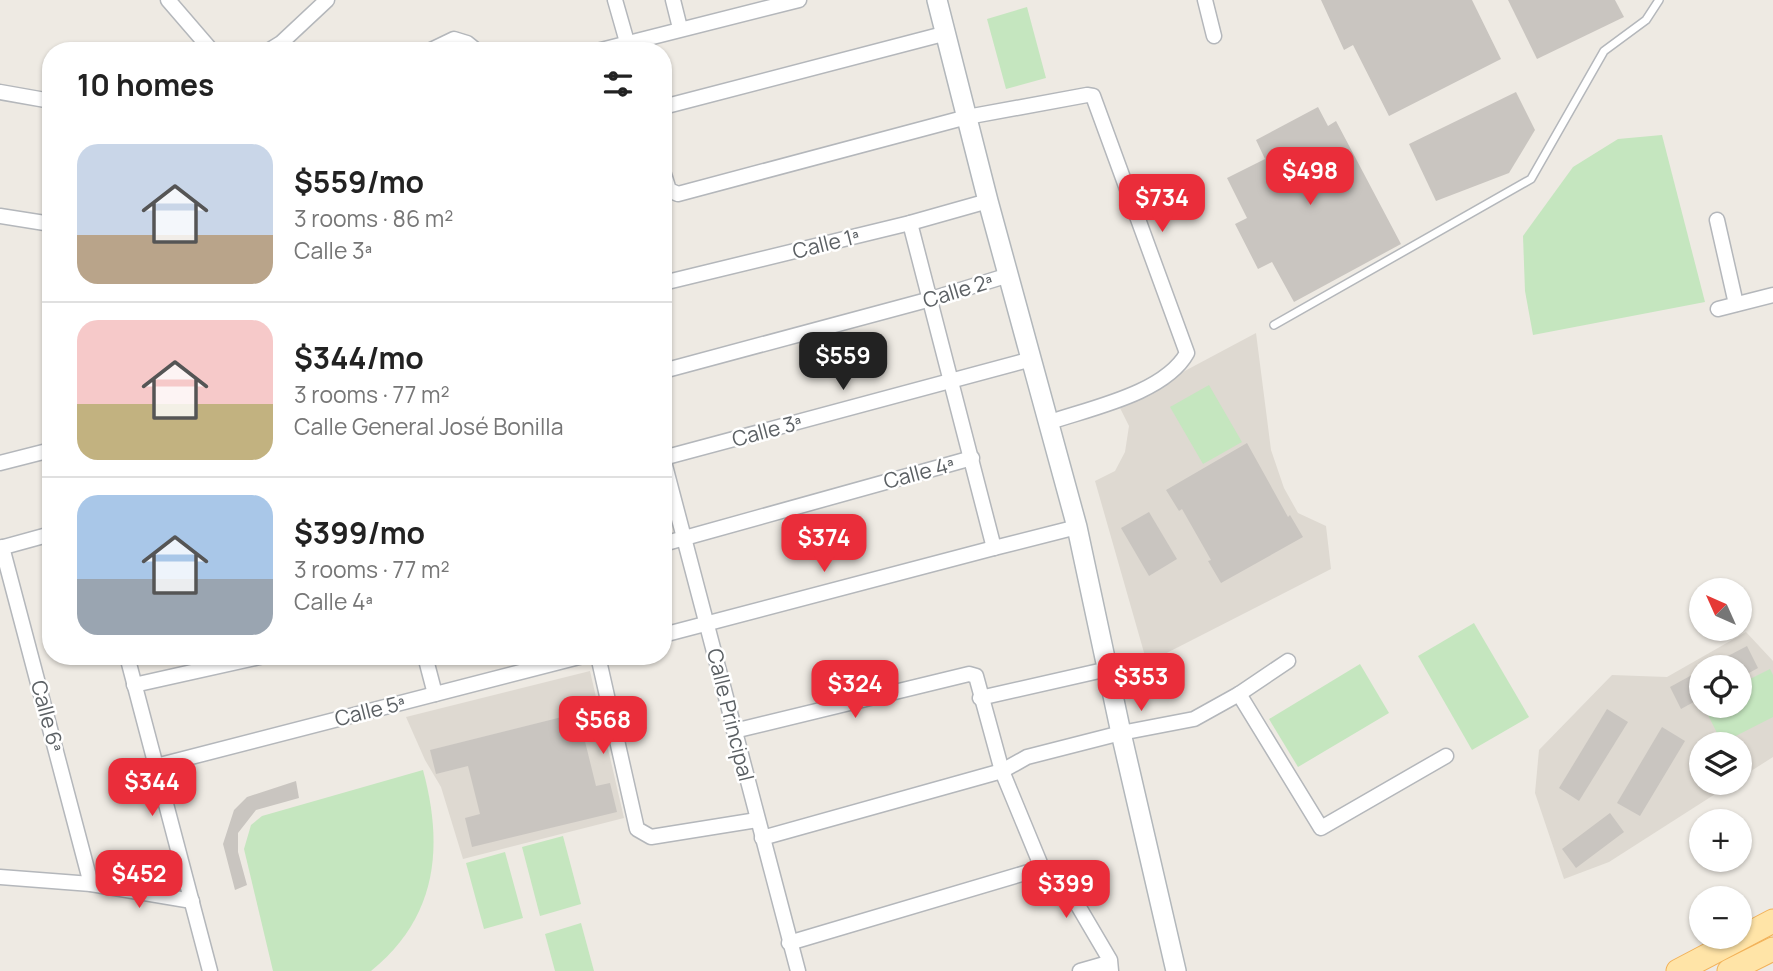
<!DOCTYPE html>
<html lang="en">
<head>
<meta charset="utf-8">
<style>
	:root { --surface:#fff; --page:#f2f2f2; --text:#222; --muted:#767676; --line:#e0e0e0; --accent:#ea2d3a }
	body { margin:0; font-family:Manrope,sans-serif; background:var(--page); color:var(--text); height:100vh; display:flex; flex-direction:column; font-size:26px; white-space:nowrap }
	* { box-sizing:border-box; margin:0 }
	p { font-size:23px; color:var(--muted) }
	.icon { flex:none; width:38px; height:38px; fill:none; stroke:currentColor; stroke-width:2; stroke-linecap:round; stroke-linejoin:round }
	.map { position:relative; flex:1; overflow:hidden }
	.side { position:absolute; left:42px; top:42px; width:630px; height:623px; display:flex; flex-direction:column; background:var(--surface); border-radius:28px; box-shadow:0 2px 5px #0004 }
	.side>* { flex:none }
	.needle { width:46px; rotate:315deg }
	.buttons { position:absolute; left:1689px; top:578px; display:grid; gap:14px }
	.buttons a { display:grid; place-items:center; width:63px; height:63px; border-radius:50%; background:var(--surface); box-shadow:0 2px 5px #0004; font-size:35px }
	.price { position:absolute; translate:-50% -60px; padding:0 16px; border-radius:14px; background:var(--accent); color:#fff; font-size:23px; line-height:46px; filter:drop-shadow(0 2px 4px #0008) }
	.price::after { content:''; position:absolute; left:50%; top:42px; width:21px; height:16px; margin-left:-10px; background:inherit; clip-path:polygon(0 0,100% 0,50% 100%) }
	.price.current { background:#222; color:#fff }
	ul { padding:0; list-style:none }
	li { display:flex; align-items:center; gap:21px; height:175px; padding:0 35px }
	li+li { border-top:2px solid var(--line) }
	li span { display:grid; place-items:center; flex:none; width:196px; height:140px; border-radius:21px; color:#555 }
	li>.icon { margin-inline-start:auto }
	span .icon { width:84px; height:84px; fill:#fffc; stroke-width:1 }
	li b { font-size:30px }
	h2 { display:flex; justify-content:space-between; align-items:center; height:84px; padding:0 35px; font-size:30px }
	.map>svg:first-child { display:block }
</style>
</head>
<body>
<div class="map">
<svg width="1773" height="971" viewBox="0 0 1773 971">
	<rect width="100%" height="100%" fill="#eeeae3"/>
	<!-- education -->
	<g fill="#ded9d1" fill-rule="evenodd">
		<polygon points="1256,333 1271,450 1284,488 1298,513 1326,526 1331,569 1147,663 1095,481 1115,471 1125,452 1129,426 1119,406"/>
		<path d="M1746 632 1773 661V757L1740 778V744H1701V782H1734L1609 862 1564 879 1535 793 1539 750 1612 675 1667 677ZM1701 667H1740V705H1701Z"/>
		<polygon points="590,671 624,818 463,859 441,787 425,760 406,717"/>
	</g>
	<!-- green -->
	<g fill="#c5e6bf">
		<polygon points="1027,7 1046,78 1006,89 987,19"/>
		<polygon points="1662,135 1705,302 1533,335 1525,291 1523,236 1573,167 1618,139"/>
		<polygon points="1209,385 1242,442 1203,464 1170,407"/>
		<polygon points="1474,623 1529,717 1472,750 1418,656"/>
		<polygon points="1360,664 1389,713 1298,767 1269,719"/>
		<polygon points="1770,669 1773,675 1773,717 1722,743 1703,705 1740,705 1740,684"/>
		<path d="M423 770C444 848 437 917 371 971H273L244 849 251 825 262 816Z"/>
		<polygon points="563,836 581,904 540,916 522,847"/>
		<polygon points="505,852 523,918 484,929 466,863"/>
		<polygon points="581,923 594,971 555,971 545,934"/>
	</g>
	<!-- building -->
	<g fill="#c9c5c0">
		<polygon points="1321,0 1472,0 1501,59 1389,116 1353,45 1344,50"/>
		<polygon points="1508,0 1615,0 1624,17 1537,59"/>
		<polygon points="1516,92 1535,130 1509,173 1436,201 1409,144"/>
		<polygon points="1318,107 1328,126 1336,121 1401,244 1294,302 1272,262 1258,269 1235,224 1247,218 1227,178 1265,159 1256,140"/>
		<polygon points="1247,443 1288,517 1290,515 1303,537 1221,583 1208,561 1211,560 1182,509 1179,511 1166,490"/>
		<polygon points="1149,512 1177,559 1149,576 1121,528"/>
		<polygon points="1747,646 1758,668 1740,678 1740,667 1707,667"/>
		<polygon points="1701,670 1701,698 1681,709 1670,687"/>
		<polygon points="1607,709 1628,722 1579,801 1559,788"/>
		<polygon points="578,713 596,786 610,783 617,812 472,847 465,818 480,814 468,766 436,774 430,750"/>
		<polygon points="1662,727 1685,741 1640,816 1617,803"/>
		<polygon points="296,781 299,798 256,810 238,833 238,852 247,885 235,890 223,844 234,810 247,797"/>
		<polygon points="1610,813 1624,832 1576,868 1562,849"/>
	</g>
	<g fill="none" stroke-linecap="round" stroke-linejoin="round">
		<defs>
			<polyline id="lane" points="1274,325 1531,179 1604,51 1646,20 1659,0"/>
			<g id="street">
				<polyline points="168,0 212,51"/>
				<polyline points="615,0 629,49"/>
				<polyline points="673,0 680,28"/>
				<polyline points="1205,0 1214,36"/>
				<polyline points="268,51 281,43 327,0"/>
				<polyline points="429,51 454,39 467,43 477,51"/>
				<polyline points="597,51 799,0"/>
				<polyline points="0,92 51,101"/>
				<polyline points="663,107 947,33"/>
				<path d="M663 171 669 190 678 194 967 117 1087 95 1093 96 1187 353C1165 393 1091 408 1050 422"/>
				<polyline points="0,216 51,224"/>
				<polyline points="1717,220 1736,304"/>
				<polyline points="910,223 994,548 1077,527"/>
				<polyline points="663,283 910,223 988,201"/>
				<polyline points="1718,309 1773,295"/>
				<polyline points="663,371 931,299 1009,275"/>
				<polyline points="663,458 798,971"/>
				<polyline points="663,458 1032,359"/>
				<polyline points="0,463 51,450"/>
				<polyline points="663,544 972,458"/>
				<polyline points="2,547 91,884"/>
				<polyline points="0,548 51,534"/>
				<polyline points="663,635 994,548"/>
				<polyline points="127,656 210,971"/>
				<polyline points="425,656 435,694"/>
				<polyline points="598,656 637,829 651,837 757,820"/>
				<polyline points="134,685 264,656"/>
				<polyline points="1239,694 1321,828 1446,756"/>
				<polyline points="980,698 1108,669"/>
				<polyline points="734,731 969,674 976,676 1002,771 1042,868 1060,875 1110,960 1111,971"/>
				<polyline points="156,766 583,656"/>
				<polyline points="762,838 1002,771 1027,757 1121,733 1194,719 1239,694 1288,661"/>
				<polyline points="0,877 91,884 192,901"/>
				<polyline points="789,943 1042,868"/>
				<polyline points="1080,971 1108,963"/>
			</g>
			<polyline id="secondary" points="937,0 988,201 1077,527 1121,733 1176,971"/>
			<g id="primary">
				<polyline points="1678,971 1773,921"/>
				<polyline points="1729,971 1773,949"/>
			</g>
		</defs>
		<!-- lane casing -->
		<use href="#lane" stroke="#b4b7bb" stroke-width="10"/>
		<!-- street casing -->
		<use href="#street" stroke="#b4b7bb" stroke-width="17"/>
		<!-- secondary casing -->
		<use href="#secondary" stroke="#b2b7bb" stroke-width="22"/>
		<!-- primary casing -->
		<use href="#primary" stroke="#f2b158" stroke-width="25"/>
		<!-- lane -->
		<use href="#lane" stroke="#fff" stroke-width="7"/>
		<!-- street -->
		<use href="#street" stroke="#fff" stroke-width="14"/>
		<!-- secondary -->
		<use href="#secondary" stroke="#fff" stroke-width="19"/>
		<!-- primary -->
		<use href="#primary" stroke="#ffe4a7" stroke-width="23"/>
	</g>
	<g text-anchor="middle" stroke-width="5" stroke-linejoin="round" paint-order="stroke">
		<!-- street labels -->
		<g font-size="21" fill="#5b6064" stroke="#fff">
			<text transform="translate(826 244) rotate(-14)" y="7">Calle 1ª</text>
			<text transform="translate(958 291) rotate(-17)" y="7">Calle 2ª</text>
			<text transform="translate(767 431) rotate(-15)" y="7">Calle 3ª</text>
			<text transform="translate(919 473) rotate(-15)" y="7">Calle 4ª</text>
			<text transform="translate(370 711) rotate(-14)" y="7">Calle 5ª</text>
			<text transform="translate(730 715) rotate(76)" y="7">Calle Principal</text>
			<text transform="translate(47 716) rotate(75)" y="7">Calle 6ª</text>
		</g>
	</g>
</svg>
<div class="buttons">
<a><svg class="needle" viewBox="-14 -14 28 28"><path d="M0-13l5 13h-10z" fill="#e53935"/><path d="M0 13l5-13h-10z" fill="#767676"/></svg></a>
<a><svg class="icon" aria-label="locate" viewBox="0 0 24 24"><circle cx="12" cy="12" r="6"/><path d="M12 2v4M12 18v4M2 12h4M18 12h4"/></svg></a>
<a><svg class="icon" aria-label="layers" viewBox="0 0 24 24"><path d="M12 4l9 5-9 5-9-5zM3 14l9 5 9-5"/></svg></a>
<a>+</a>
<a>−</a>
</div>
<b class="price" style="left:1310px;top:207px">$498</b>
<b class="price" style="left:1162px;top:234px">$734</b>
<b class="price current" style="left:843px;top:392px">$559</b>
<b class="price" style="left:824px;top:574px">$374</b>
<b class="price" style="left:1141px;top:713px">$353</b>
<b class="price" style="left:855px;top:720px">$324</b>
<b class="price" style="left:603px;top:756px">$568</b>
<b class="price" style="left:152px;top:818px">$344</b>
<b class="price" style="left:139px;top:910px">$452</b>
<b class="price" style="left:1066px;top:920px">$399</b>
<section class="side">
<h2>10 homes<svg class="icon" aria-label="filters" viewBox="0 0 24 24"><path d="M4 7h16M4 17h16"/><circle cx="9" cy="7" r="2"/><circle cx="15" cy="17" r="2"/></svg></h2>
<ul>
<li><span style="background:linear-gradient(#c9d6e8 65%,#b9a48a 0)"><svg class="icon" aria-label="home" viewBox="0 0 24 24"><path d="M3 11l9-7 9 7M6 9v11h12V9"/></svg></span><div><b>$559/mo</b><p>3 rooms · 86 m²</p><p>Calle 3ª</p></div></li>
<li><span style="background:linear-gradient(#f6c9c9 60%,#c2b280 0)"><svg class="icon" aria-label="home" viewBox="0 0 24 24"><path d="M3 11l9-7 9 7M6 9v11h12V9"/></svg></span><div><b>$344/mo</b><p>3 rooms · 77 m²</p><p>Calle General José Bonilla</p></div></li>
<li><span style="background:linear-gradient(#a9c7e8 60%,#9aa5b1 0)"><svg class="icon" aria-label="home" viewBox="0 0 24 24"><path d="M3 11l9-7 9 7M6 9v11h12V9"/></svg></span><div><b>$399/mo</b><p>3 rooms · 77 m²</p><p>Calle 4ª</p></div></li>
</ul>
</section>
</div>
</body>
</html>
